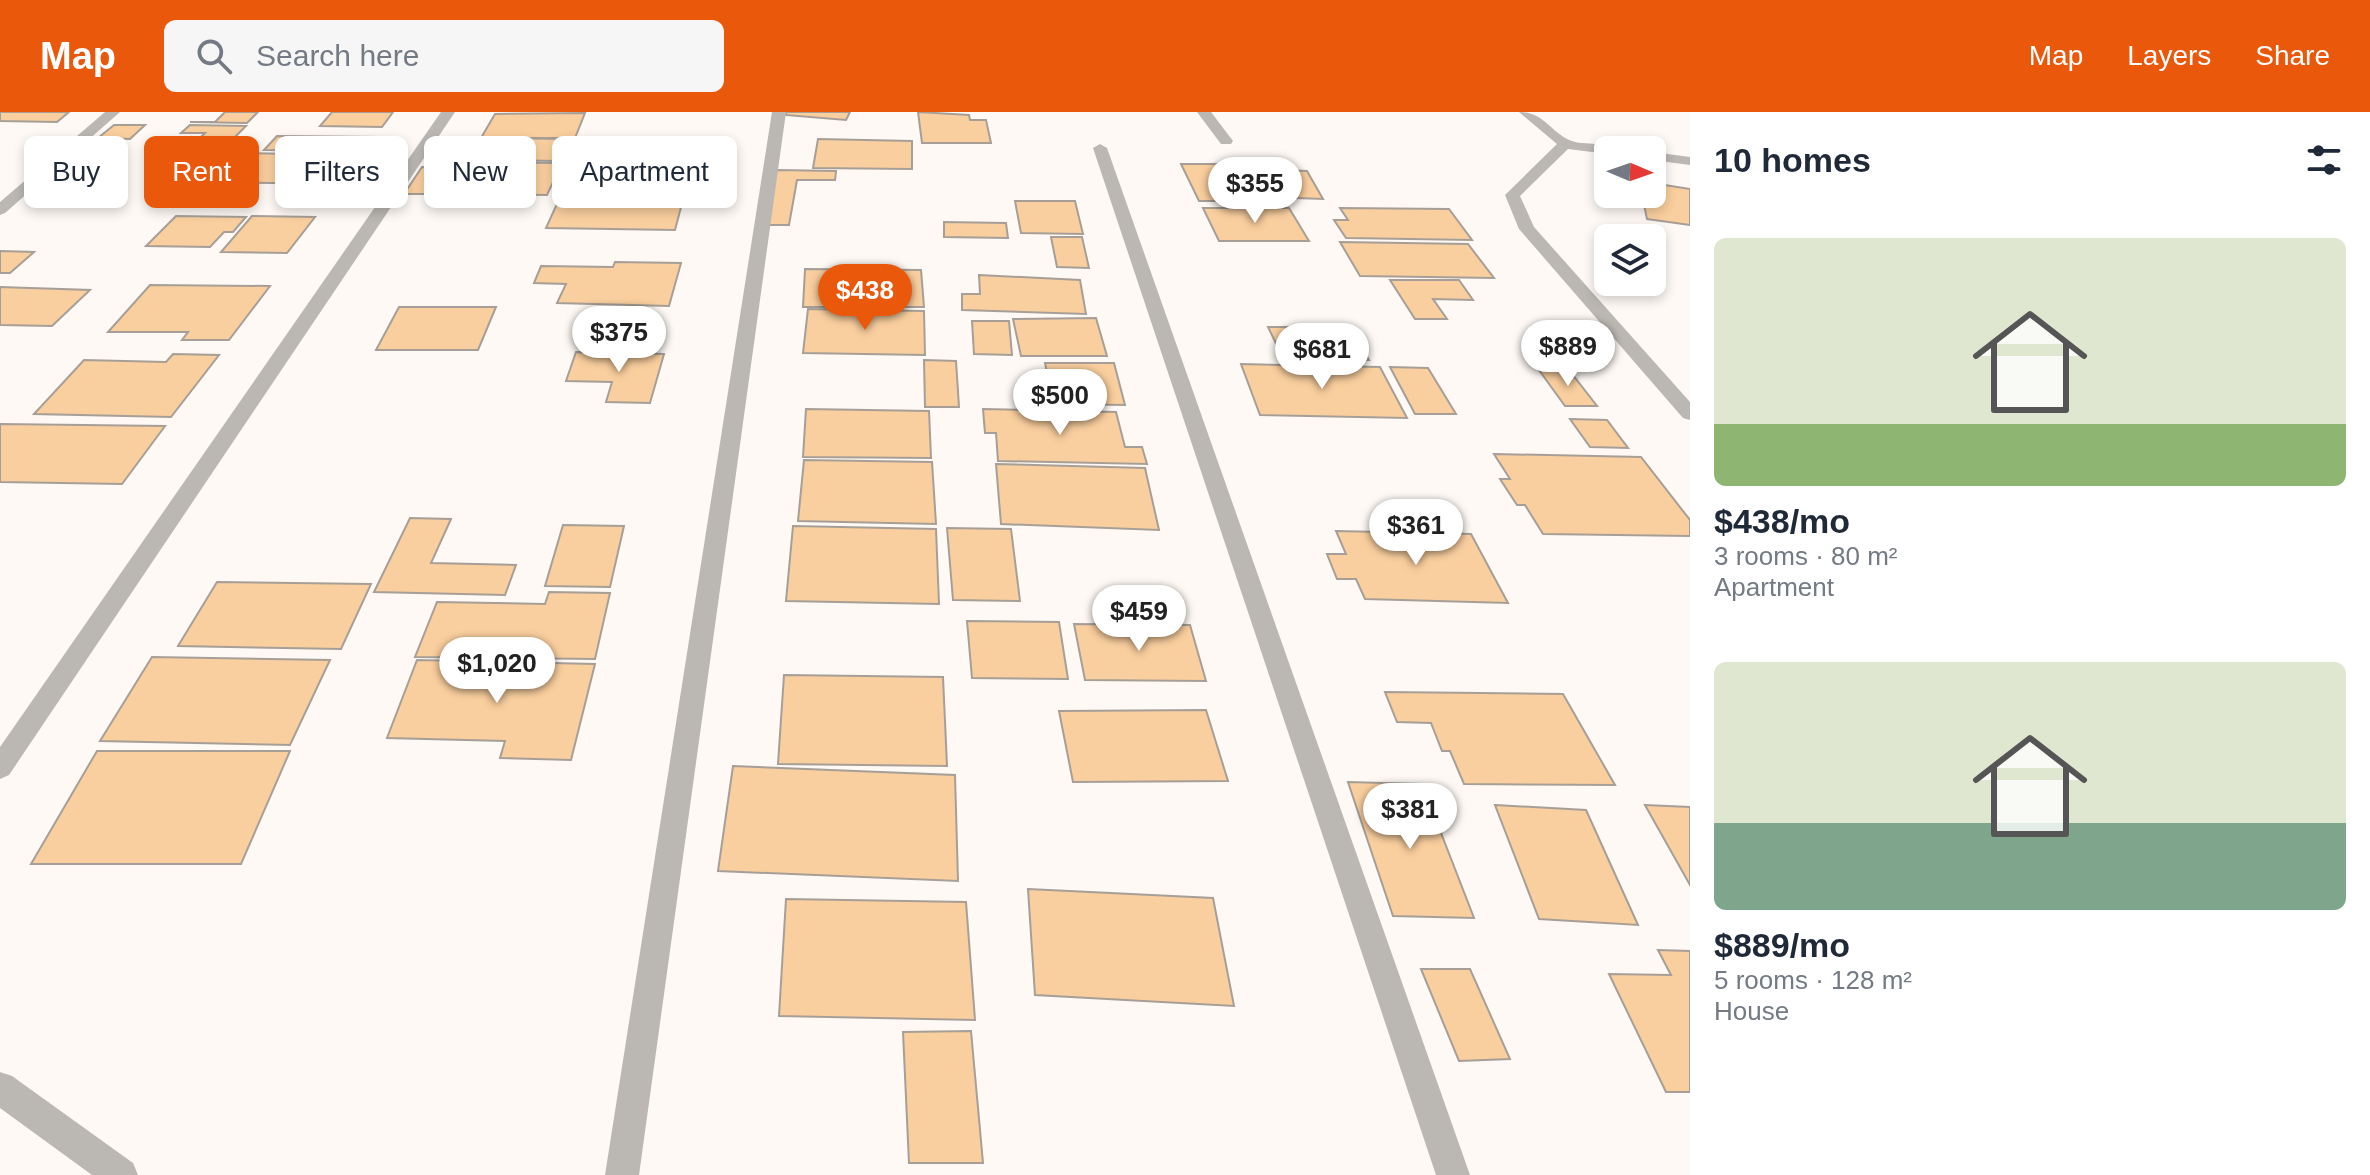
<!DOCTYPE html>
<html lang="en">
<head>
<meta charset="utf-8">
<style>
	:root { --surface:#fff; --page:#f6f6f7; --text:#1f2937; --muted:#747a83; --accent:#ea580c }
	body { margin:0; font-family:Arial,sans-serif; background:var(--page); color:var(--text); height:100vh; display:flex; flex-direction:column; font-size:30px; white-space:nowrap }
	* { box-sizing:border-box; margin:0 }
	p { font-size:26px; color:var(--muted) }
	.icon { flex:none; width:44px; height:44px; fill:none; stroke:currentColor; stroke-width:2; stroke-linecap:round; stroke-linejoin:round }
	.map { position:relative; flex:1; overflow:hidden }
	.sheet { display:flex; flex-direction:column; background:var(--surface); width:680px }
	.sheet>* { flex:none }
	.banner { position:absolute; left:24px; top:24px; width:760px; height:72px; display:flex; gap:16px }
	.needle { width:52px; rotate:92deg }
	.controls { position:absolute; left:1594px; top:24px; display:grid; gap:16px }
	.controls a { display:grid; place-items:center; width:72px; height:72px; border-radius:12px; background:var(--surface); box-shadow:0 4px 12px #0003; font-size:40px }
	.price { position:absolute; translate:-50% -68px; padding:0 18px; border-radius:28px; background:#fff; color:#222; font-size:26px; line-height:52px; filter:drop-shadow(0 2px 4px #0008) }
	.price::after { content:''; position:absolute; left:50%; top:48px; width:24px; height:18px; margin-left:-12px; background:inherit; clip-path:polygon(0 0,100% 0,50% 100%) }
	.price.on { background:var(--accent); color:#fff }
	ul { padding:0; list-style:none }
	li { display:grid; align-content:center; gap:16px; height:424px; padding:0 24px }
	li span { display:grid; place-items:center; height:248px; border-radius:12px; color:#555 }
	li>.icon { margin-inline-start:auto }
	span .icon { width:144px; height:144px; fill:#fffc; stroke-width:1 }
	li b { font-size:34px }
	h2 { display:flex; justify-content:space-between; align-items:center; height:96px; padding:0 24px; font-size:34px }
	.tag { padding:0 28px; border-radius:12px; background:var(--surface); box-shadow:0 4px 12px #0003; font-size:28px; line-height:72px }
	.tag.on { background:var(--accent); color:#fff }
	header { display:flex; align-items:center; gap:48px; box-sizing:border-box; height:112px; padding:0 40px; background:var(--accent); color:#fff }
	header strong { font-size:38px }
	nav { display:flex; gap:44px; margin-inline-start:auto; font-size:28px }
	.search { width:560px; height:72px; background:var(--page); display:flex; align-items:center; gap:20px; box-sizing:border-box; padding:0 28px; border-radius:12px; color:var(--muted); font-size:30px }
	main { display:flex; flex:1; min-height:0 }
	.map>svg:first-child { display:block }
</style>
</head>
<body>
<header>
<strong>Map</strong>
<div class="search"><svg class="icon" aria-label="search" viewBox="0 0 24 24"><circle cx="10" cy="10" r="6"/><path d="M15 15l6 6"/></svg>Search here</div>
<nav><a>Map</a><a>Layers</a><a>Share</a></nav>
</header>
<main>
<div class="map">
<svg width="1690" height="1063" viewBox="0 0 1690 1063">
	<rect width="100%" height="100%" fill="#fef9f4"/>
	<!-- building -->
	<g fill="#facf9f" stroke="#a79f97" stroke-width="2">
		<polygon points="0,0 69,0 57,10 0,9"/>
		<polygon points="225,0 258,0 247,11 190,10 215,10"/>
		<polygon points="332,0 393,0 382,15 320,14"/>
		<polygon points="787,0 850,0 846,8 785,3"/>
		<polygon points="918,0 969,3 970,8 986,8 991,31 922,31"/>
		<polygon points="585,1 575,26 481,26 495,2"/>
		<polygon points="114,13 145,13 130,27 98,26"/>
		<polygon points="190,13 246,14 222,38 188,38 205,21 181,21"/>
		<polygon points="277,24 379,25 368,39 264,38"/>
		<polygon points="493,26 569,27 558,49 480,48"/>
		<polygon points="818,27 912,29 912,57 813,56"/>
		<polygon points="243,41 359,43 337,72 216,70"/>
		<polygon points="471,50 562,51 547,83 452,82"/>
		<polygon points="1181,52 1265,52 1287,89 1199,89"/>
		<polygon points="422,55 461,56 445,82 404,82"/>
		<polygon points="581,57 660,58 653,81 571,80"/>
		<polygon points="776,58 836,59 835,68 797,68 789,113 764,113"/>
		<polygon points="1281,58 1307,59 1323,87 1296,86"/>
		<polygon points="1652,71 1690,77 1690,113 1647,107 1644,93 1629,91 1627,82 1652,82"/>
		<polygon points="561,83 684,84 675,118 546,116"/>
		<polygon points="1015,89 1075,89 1083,122 1021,121"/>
		<polygon points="1203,96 1289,96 1309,129 1219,129"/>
		<polygon points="1340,96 1449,97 1472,128 1346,126 1334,108 1348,108"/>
		<polygon points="176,104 246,105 233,120 224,120 210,135 146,134"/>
		<polygon points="252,104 315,105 287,141 221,140"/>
		<polygon points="944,110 1006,111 1008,126 944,125"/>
		<polygon points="1051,125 1082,125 1089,156 1057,155"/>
		<polygon points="1340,130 1468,132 1494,166 1360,164"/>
		<polygon points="0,139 34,140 10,161 0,161"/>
		<polygon points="615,150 681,151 669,194 557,191 566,172 534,171 541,154 613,155"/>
		<polygon points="805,157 921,158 924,195 803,195"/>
		<polygon points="979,163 1080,168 1086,202 962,198 962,182 980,182"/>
		<polygon points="1390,168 1459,168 1473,188 1433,187 1447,207 1415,207"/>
		<polygon points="150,173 270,174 229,228 182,228 188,220 108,220"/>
		<polygon points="0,175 90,178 52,214 0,213"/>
		<polygon points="399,195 496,195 478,238 376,238"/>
		<polygon points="808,197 924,199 925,243 803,241"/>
		<polygon points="1096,206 1107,244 1021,244 1013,207"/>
		<polygon points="972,209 1009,209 1012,243 974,242"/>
		<polygon points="1268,215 1349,215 1369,248 1284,248"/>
		<polygon points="576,240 664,242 650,291 606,290 612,270 566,269"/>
		<polygon points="173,242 219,243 171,305 34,302 84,248 166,250"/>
		<polygon points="924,248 956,249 959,295 925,295"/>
		<polygon points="1045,251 1114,251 1125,293 1053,292"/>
		<polygon points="1241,252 1380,255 1407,306 1260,303"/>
		<polygon points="1390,255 1428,256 1456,302 1415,302"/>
		<polygon points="1539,258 1569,258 1597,294 1565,294"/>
		<polygon points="806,297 929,299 931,346 803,345"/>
		<polygon points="983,297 1116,300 1125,335 1142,335 1147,352 998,349 996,321 985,321"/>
		<polygon points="1570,307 1607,308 1628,336 1590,335"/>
		<polygon points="0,312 165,314 122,372 0,370"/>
		<polygon points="1494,342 1641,345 1690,408 1690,424 1543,422 1525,393 1517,393 1500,367 1510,367"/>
		<polygon points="804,348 932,350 936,412 798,409"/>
		<polygon points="996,352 1145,356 1159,418 1001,412"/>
		<polygon points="410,406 451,407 431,451 516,453 505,483 374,480"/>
		<polygon points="563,413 624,414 610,475 545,474"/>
		<polygon points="793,414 936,417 939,492 786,489"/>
		<polygon points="947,416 1011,417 1020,489 953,488"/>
		<polygon points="1336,419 1471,422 1508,491 1365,487 1356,467 1337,467 1327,442 1346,442"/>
		<polygon points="217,470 371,472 341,537 178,534"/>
		<polygon points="549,480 610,481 595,547 415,545 437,490 545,492"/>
		<polygon points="967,509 1059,510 1068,567 972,566"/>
		<polygon points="1074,512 1190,513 1206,569 1085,568"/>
		<polygon points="152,545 330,548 290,633 100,629"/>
		<polygon points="417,548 595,552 571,648 500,646 505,629 387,626"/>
		<polygon points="784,563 943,565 947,654 778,652"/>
		<polygon points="1385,580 1563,582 1615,673 1464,672 1450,639 1442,639 1431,611 1397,610"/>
		<polygon points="1206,598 1228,669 1073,670 1059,599"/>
		<polygon points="97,639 290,639 241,752 31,752"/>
		<polygon points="733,654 955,663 958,769 718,759"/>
		<polygon points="1348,670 1422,672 1474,806 1393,804"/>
		<polygon points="1495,693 1586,698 1638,813 1539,807"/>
		<polygon points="1645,693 1690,695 1690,773"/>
		<polygon points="1028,777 1213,786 1234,894 1035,883"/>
		<polygon points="786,787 966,790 975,908 779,904"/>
		<polygon points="1658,838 1690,839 1690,980 1666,980 1609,862 1671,863"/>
		<polygon points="1421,857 1470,857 1510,947 1459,949"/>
		<polygon points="971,919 983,1051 909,1051 903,920"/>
	</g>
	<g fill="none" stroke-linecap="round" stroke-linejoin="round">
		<!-- street -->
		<g fill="#bbb7b3" fill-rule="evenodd">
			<polygon points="105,0 120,0 5,101 0,103 0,90"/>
			<polygon points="441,0 455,0 9,663 0,667 0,635"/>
			<polygon points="772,0 786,0 639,1063 605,1063"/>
			<polygon points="1197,0 1211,0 1233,29 1231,32 1221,32"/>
			<path d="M1519 0C1542 0 1549 17 1567 27 1582 35 1603 28 1616 38H1608V42L1568 37 1520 84 1534 115 1690 290V308L1683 306 1519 117 1505 83 1557 32Z"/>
			<polygon points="1100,32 1107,36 1470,1063 1436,1063 1093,36"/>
			<polygon points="1652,40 1690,45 1690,53 1652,48"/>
			<polygon points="0,960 12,964 133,1051 138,1063 92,1063 0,996"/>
		</g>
	</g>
</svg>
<div class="controls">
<a><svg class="needle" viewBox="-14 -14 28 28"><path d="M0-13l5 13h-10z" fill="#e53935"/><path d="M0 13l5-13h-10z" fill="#747a83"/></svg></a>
<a><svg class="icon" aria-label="layers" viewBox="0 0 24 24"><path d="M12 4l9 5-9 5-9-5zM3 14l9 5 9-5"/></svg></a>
</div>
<b class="price" style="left:1255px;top:113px">$355</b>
<b class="price on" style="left:865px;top:220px">$438</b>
<b class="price" style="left:619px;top:262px">$375</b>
<b class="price" style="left:1568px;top:276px">$889</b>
<b class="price" style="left:1322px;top:279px">$681</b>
<b class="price" style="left:1060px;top:325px">$500</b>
<b class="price" style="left:1416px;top:455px">$361</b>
<b class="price" style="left:1139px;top:541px">$459</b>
<b class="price" style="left:497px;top:593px">$1,020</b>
<b class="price" style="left:1410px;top:739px">$381</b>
<div class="banner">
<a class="tag">Buy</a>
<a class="tag on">Rent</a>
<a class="tag">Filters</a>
<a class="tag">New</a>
<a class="tag">Apartment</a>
</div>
</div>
<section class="sheet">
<h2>10 homes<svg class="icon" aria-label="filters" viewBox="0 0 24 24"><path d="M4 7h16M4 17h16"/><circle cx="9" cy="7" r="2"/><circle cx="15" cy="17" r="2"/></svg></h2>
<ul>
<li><span style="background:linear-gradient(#dfe7d0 75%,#8fb573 0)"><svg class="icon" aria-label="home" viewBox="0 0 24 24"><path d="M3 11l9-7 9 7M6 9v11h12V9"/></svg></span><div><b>$438/mo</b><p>3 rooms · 80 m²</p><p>Apartment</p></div></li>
<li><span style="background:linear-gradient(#dfe7d0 65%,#7fa58c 0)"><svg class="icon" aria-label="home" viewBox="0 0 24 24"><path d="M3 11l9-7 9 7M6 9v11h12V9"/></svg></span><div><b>$889/mo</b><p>5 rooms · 128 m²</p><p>House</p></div></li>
</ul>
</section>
</main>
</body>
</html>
